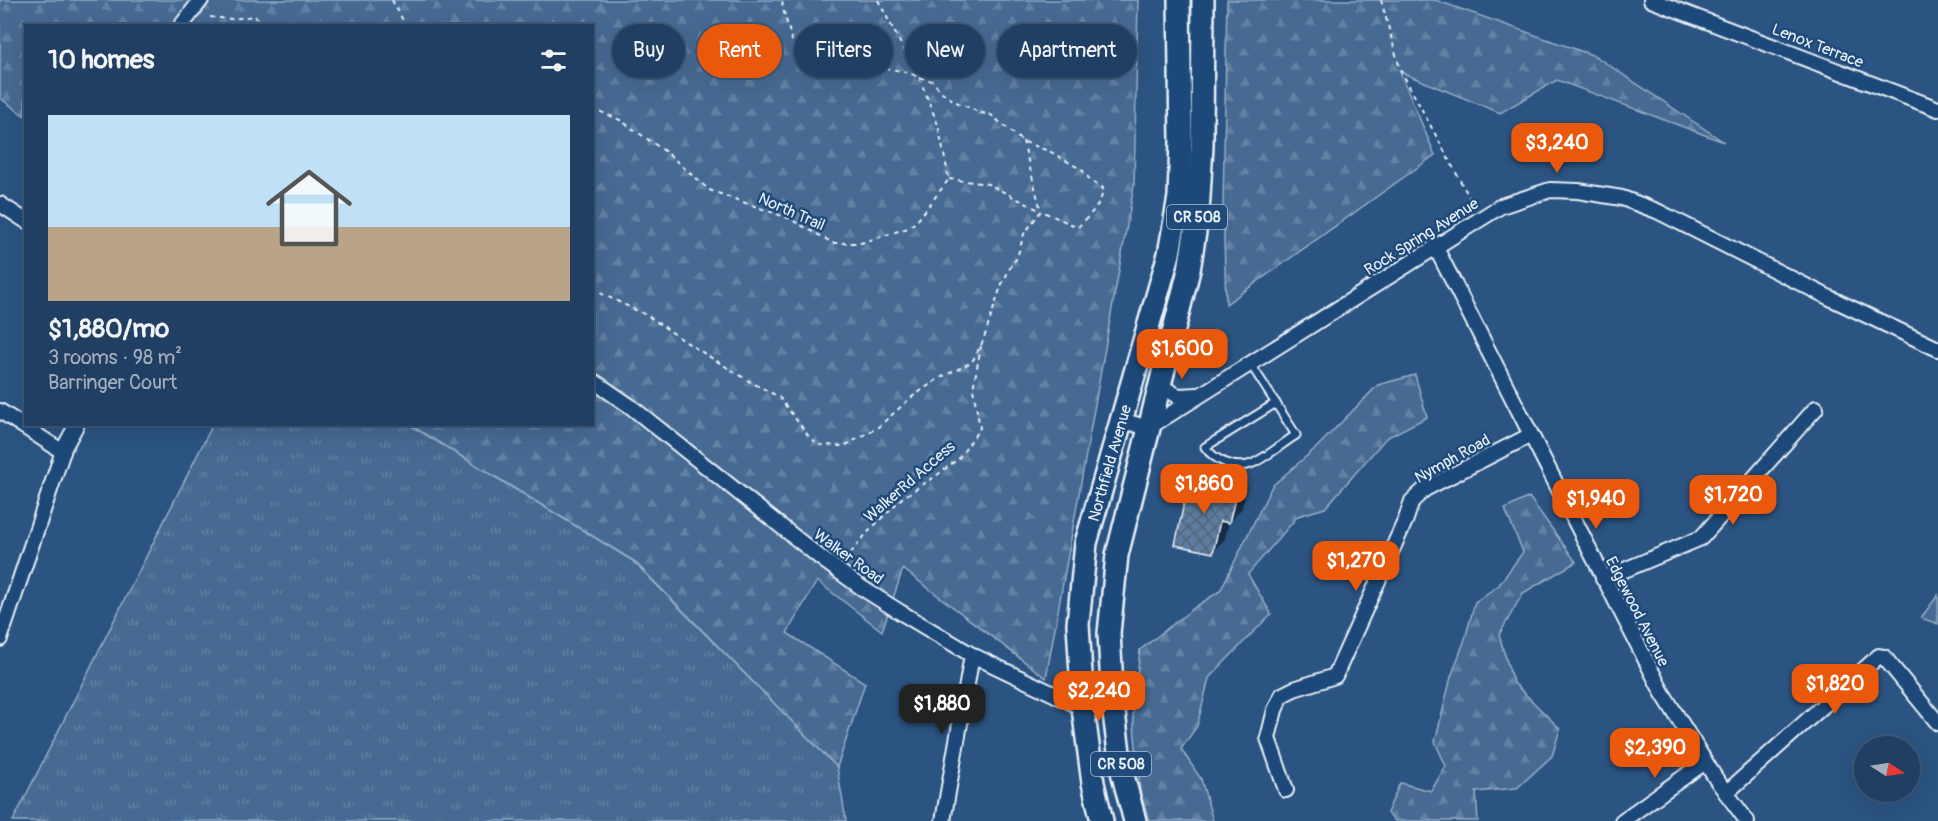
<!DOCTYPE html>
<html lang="en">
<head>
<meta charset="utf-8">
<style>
	:root { --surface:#203f62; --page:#284668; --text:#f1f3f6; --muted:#a2afbe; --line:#3d5877; --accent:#ea580c }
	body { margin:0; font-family:Pangolin,sans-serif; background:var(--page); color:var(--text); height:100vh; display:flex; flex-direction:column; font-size:22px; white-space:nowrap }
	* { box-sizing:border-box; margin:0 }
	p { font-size:20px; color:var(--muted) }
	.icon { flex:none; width:33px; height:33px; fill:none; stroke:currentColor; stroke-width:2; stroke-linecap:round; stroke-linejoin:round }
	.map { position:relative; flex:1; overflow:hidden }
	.details { position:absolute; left:24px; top:24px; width:570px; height:402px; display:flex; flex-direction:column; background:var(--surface); border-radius:0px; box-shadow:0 6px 24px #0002,0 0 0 2px var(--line) }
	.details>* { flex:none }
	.hud { position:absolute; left:612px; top:24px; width:570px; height:54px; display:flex; gap:12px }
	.needle { width:39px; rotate:102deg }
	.tools { position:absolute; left:1854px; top:736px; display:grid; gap:12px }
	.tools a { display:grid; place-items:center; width:66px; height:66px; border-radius:50%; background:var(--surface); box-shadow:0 6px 24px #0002,0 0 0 2px var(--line); font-size:30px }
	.price { position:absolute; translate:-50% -51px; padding:0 14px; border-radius:12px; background:var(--accent); color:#fff; font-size:20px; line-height:39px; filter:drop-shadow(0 2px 3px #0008) }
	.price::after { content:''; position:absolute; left:50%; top:36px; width:18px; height:14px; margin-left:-9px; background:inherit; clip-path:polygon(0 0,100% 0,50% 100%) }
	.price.selected { background:#222; color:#fff }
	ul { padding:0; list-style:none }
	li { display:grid; align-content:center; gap:12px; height:318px; padding:0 24px }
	li span { display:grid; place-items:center; height:186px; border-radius:0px; color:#555 }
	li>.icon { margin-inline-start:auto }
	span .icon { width:108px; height:108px; fill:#fffc; stroke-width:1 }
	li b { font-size:26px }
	h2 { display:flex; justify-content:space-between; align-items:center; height:72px; padding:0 24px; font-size:26px }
	.pill { padding:0 21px; border-radius:27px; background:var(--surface); box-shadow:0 6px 24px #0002,0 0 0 2px var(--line); font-size:21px; line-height:54px }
	.pill.selected { background:var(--accent); color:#fff }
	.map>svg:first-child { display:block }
</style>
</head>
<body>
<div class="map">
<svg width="1938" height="821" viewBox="0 0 1938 821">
	<defs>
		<pattern id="grass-tufts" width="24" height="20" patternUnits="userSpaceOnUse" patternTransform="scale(1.5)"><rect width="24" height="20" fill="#476b93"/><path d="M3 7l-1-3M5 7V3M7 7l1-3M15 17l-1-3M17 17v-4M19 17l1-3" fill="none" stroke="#6281a3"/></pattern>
		<pattern id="forest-firs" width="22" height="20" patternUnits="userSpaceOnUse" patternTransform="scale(1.5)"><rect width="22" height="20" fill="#476b93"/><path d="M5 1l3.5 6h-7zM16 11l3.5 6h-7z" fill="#6281a3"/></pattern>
		<pattern id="building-cross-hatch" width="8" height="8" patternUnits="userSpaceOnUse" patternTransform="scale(1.5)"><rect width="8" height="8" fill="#5d7da1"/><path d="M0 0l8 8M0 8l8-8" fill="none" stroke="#53657a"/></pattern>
	</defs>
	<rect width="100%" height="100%" fill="#2b5482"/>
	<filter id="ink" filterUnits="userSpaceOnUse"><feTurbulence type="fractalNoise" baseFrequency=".0167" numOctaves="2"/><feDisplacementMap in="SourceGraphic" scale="12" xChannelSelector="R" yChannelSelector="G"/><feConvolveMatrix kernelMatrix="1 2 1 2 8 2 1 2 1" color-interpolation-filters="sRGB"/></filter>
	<g filter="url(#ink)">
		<!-- grass -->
		<polygon fill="url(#grass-tufts)" stroke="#98aec6" stroke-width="1.5" points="213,424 410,425 633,561 837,767 846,821 13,821"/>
		<!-- forest -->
		<g fill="url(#forest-firs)" stroke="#98aec6" stroke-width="1.5">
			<polygon points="0,0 1138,0 1134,186 1046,678 903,569 882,631 817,581 787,633 865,683 837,767 634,561 410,425 592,424 592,26 26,26 25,116 0,98"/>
			<polygon points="1227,0 1435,0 1595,56 1724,142 1557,80 1500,113 1400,72 1435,155 1226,304 1223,207"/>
			<polygon points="1415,375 1427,417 1386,438 1325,508 1298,516 1248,574 1271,614 1209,678 1197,726 1181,749 1201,779 1213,821 1149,821 1140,791 1133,714 1140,650 1195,607 1220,591 1272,486 1317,447 1378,385"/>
			<polygon points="1529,497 1576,562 1523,593 1499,635 1513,682 1560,729 1552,756 1517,788 1476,792 1478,821 1395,821 1387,813 1400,783 1431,791 1446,766 1435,742 1451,677 1465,639 1475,602 1499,585 1523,552 1505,509"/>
			<polygon points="1938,595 1938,624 1921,618"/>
		</g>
		<!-- shadow -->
		<polygon fill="#0007" points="1225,463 1234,464 1232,473 1239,475 1237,484 1247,486 1242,508 1229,522 1225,539 1212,552 1190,480 1203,467 1217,470"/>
		<!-- building -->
		<polygon fill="url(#building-cross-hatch)" stroke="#e8f1f8" stroke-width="1.5" points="1211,475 1221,477 1220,486 1227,488 1225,497 1235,499 1229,523 1220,521 1213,553 1175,545 1189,480 1208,484"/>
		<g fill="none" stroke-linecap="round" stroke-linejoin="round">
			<defs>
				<path id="service" d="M1250 363 1296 435C1283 443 1266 458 1251 464 1235 470 1214 460 1205 447L1276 403"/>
				<g id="minor">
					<polyline points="1651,0 1938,109"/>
					<polyline points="181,26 201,0"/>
					<polyline points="0,204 26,221"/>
					<polyline points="1435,246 1662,692 1716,779 1747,821"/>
					<polyline points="592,380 630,406 822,559 862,588 900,612 972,655 1083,708 1113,705"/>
					<polyline points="1159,385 1178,396 1198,395"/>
					<polyline points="0,411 63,452"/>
					<polyline points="1121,420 1148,428 1501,206 1550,190 1578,191 1622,198 1657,211 1830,298 1938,349"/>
					<polyline points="1603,579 1701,538 1816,408"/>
					<polyline points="0,639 64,448 77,424"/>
					<polyline points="1286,790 1268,738 1275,710 1282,695 1294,689 1335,676 1406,519 1412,501 1425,489 1531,435"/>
					<polyline points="1726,793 1879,656 1884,657 1938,723"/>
					<polyline points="943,821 972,655"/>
					<polyline points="1622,821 1705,762"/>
				</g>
				<g id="primary">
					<polyline points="1102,821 1093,783 1083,708 1078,624 1086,543 1169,254 1179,197 1181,141 1179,0"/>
					<polyline points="1135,821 1121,768 1113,705 1109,633 1117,555 1189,270 1198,213 1202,146 1203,0"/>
				</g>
			</defs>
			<!-- service casing -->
			<use href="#service" stroke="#e8f1f8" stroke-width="11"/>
			<!-- minor casing -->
			<use href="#minor" stroke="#e8f1f8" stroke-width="18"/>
			<!-- primary casing -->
			<use href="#primary" stroke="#e8f1f8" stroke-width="26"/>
			<!-- path -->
			<g stroke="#e8f1f8" stroke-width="2" stroke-dasharray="4.5 4.5" stroke-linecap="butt">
				<polyline points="392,0 406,26"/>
				<polyline points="878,0 918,77"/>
				<polyline points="1381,0 1400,69 1475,208"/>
				<polyline points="210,17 232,19 254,16 270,26"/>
				<polyline points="592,108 620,120 666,152 709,190 788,218 833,243 861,243 908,228 917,221 949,179 938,125 919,77 906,72 865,64 817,65 793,44 783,9 782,0"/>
				<polyline points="1023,141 1041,211"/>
				<polyline points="949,179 988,184 1041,211"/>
				<path d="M592 289 648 316 689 344 749 381 779 397 810 438 820 445 844 446 877 428 912 397 938 379 972 362 983 341 1001 286 1012 264 1017 258 1024 234 1041 211 1078 227C1088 217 1103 203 1103 188L1092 182 1082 170 1051 152 1022 141 990 114 981 113 954 101 942 92 932 81 919 77"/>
				<polyline points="845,560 867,533 902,498 936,476 959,458 980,428 973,389 981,346"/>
			</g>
			<!-- service -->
			<use href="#service" stroke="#1f4a7a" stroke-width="7"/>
			<!-- minor -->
			<use href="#minor" stroke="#1f4a7a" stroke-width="14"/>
			<!-- primary -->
			<use href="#primary" stroke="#1f4a7a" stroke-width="21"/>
		</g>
	</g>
	<g text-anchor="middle" stroke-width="5" stroke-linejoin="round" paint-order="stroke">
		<!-- shield labels -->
		<g fill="#1f4a7a" stroke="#acbfd2" stroke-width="1.5">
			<rect x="1167" y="205" width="60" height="24" rx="4.5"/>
			<rect x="1091" y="752" width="60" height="24" rx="4.5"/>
		</g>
		<g font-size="15" font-weight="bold" fill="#e8f1f8">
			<text x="1197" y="222">CR 508</text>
			<text x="1121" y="769">CR 508</text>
		</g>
		<!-- street labels -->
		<g font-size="16" fill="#e8f1f8" stroke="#1f4a7a">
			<text transform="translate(1818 45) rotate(21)" y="6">Lenox Terrace</text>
			<text transform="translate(792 211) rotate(24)" y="6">North Trail</text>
			<text transform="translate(1421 236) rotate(-32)" y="6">Rock Spring Avenue</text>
			<text transform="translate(1452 458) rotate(-29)" y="6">Nymph Road</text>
			<text transform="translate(1109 463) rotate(-74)" y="6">Northfield Avenue</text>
			<text transform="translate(909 481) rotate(-41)" y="6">WalkerRd Access</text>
			<text transform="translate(849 556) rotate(36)" y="6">Walker Road</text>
			<text transform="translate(1638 611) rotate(63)" y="6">Edgewood Avenue</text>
		</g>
	</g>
</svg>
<div class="tools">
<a><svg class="needle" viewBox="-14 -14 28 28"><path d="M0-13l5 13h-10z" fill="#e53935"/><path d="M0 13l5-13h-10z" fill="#a2afbe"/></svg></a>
</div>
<b class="price" style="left:1557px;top:174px">$3,240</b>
<b class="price" style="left:1182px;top:380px">$1,600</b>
<b class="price" style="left:1204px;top:515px">$1,860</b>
<b class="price" style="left:1733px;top:526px">$1,720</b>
<b class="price" style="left:1596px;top:530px">$1,940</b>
<b class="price" style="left:1356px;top:592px">$1,270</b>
<b class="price" style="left:1835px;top:715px">$1,820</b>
<b class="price" style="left:1099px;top:722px">$2,240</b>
<b class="price selected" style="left:942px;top:735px">$1,880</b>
<b class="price" style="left:1655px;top:779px">$2,390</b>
<div class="hud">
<a class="pill">Buy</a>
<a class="pill selected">Rent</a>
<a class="pill">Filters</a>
<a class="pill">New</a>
<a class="pill">Apartment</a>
</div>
<section class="details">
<h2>10 homes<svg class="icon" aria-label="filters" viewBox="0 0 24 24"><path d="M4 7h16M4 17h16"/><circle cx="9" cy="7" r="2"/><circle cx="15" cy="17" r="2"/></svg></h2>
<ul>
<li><span style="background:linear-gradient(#bfe0f5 60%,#b9a48a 0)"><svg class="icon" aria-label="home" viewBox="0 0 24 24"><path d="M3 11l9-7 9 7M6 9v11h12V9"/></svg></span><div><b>$1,880/mo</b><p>3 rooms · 98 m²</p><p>Barringer Court</p></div></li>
</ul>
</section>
</div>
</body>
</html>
